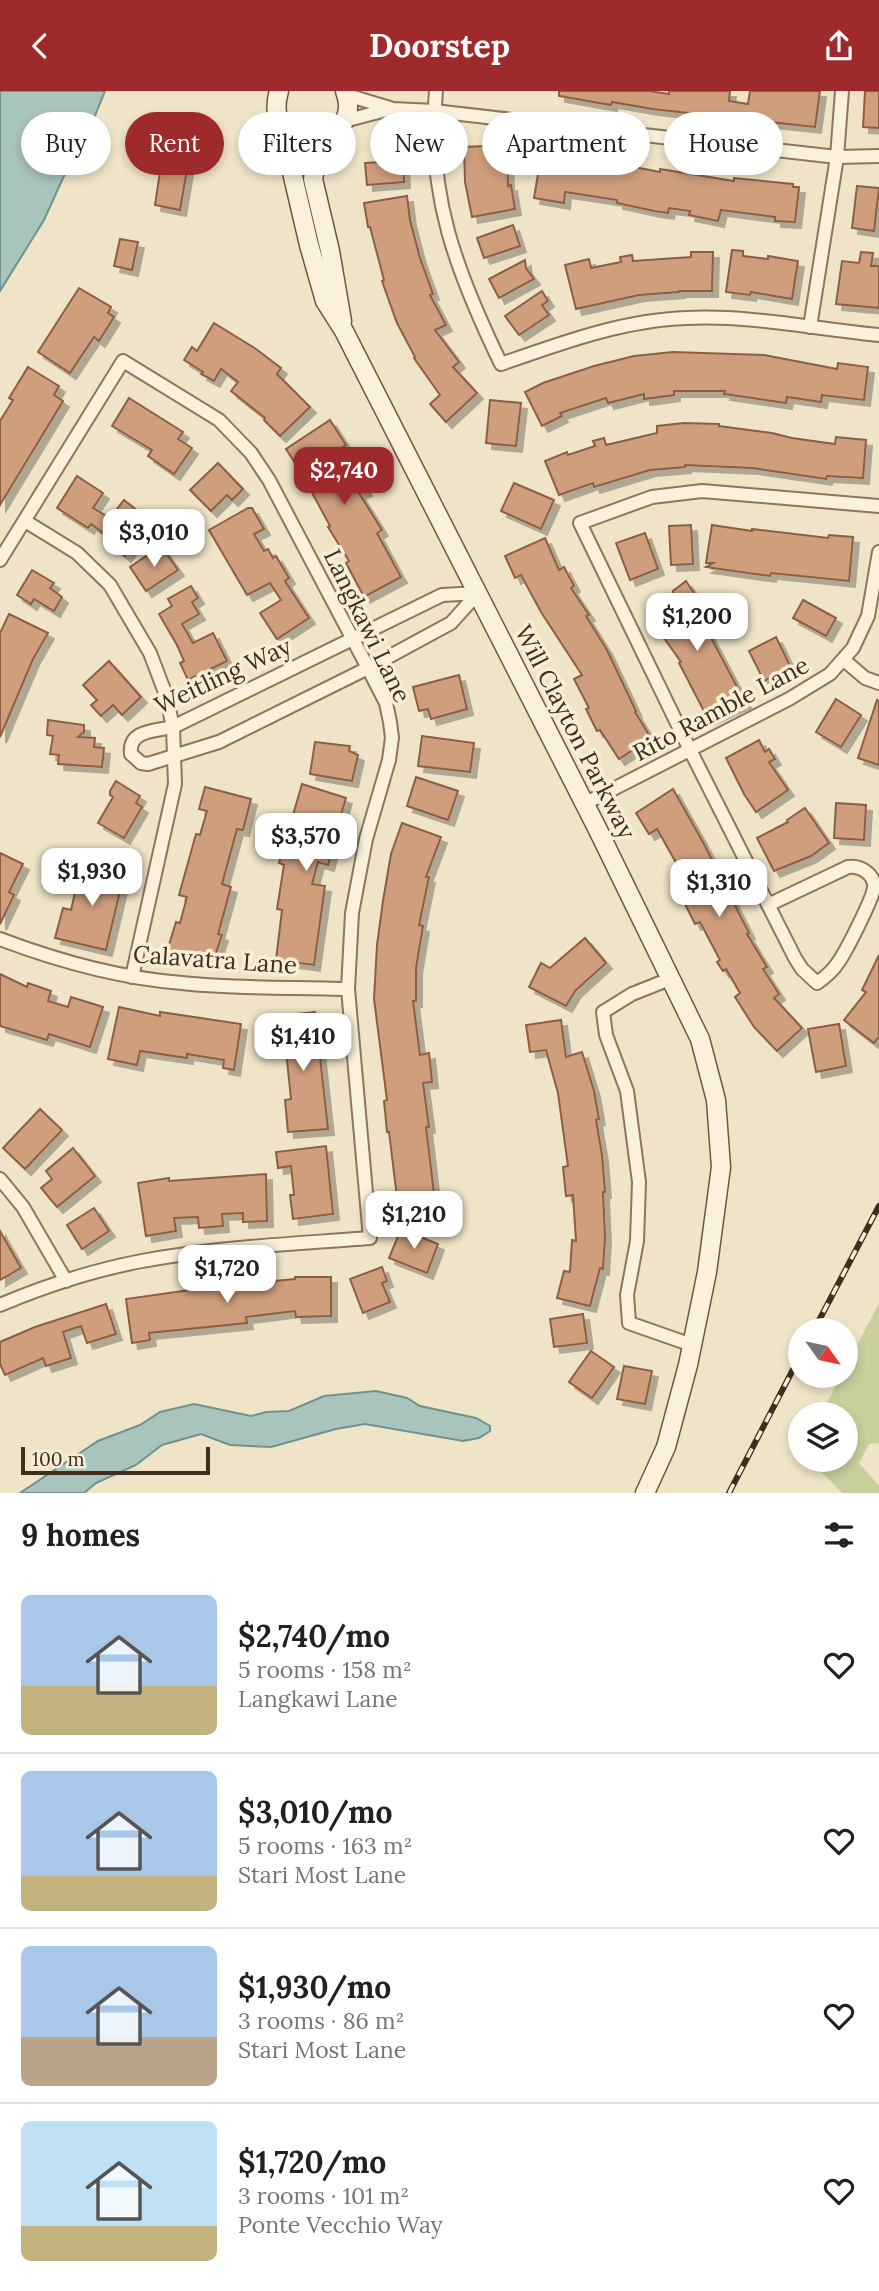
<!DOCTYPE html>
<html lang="en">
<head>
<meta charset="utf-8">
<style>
	:root { --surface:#fff; --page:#f6f6f6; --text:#202124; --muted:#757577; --line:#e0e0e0; --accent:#9e2a2b }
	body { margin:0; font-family:Lora,serif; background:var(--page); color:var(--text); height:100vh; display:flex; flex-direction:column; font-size:26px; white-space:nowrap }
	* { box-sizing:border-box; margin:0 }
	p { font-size:23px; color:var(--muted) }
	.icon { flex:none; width:38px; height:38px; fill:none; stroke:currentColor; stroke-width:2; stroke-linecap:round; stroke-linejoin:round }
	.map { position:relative; height:1402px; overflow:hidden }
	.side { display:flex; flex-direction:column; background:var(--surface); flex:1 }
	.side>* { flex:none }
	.top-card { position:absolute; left:21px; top:21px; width:838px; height:63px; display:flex; gap:14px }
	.needle { width:46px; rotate:123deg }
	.controls { position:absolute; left:788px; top:1227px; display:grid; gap:14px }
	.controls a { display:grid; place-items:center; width:70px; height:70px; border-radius:50%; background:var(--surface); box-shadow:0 4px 10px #0003; font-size:35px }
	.scale { position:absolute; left:21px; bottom:18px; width:189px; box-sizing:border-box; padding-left:7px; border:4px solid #3d2e20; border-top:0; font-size:19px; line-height:24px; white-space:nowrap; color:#3d2e20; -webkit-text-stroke:5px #f7eed8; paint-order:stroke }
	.price { position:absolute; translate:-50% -60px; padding:0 16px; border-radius:14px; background:#fff; color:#222; font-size:23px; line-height:46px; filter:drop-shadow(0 2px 4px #0008) }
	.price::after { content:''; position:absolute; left:50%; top:42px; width:21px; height:16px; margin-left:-10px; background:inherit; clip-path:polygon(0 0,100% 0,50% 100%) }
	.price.active { background:var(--accent); color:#fff }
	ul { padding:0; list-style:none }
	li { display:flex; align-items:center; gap:21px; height:175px; padding:0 21px }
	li+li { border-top:2px solid var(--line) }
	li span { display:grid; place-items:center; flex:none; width:196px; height:140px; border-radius:10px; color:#555 }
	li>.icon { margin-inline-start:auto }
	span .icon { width:84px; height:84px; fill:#fffc; stroke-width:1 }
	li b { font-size:30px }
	h2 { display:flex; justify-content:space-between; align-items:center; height:84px; padding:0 21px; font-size:30px }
	.pill { padding:0 24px; border-radius:32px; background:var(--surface); box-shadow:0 4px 10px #0003; font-size:24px; line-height:63px }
	.pill.active { background:var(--accent); color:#fff }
	header { display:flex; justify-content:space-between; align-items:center; height:91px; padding:0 21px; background:var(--accent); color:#fff; font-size:32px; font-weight:700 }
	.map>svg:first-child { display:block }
</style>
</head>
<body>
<header><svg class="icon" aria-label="back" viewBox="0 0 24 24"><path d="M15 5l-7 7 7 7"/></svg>Doorstep<svg class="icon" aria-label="share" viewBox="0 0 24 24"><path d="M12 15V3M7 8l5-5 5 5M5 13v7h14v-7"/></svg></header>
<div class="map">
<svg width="879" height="1402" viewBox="0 0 879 1402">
	<defs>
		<filter id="shadow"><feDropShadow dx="6" dy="6" stdDeviation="0" flood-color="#0004"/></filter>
	</defs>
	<rect width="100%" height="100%" fill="#f0e4c8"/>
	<!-- green -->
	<polygon fill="#c9cf9b" points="879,1212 879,1352 869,1353 859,1372 879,1395 879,1402 842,1402 810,1369 845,1368 845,1323 821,1323 841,1285 845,1284 845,1277"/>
	<!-- water -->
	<g fill="#a9c4bc" stroke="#6f938a" stroke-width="2">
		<polygon points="0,0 105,0 83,54 63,87 44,129 0,200"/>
		<polygon points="376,1300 407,1307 420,1315 476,1327 490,1335 490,1340 479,1347 463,1350 365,1333 336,1338 271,1356 230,1354 201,1343 162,1354 136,1374 96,1392 84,1402 20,1402 98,1350 140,1334 160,1321 194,1313 251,1325 266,1321 289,1320 324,1305"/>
	</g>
	<!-- building -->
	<g fill="#cf9f7d" stroke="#8d5f41" stroke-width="2" filter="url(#shadow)">
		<polygon points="559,0 649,0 669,3 669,0 730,0 729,10 748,13 750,0 820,0 815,36 652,18 612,11 611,14 559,5"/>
		<polygon points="865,0 879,0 879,37 863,36"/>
		<polygon points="177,46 196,48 194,67 189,67 180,119 155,114 160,81 164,82 166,71 175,72"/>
		<polygon points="507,54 508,95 511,94 515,118 472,126 465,91 464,56"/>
		<polygon points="541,65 580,71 580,68 624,74 660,81 660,78 734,90 734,87 793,93 793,96 799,96 795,131 775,130 775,126 721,119 718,130 689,124 690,120 669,117 668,122 654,120 617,112 617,109 565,101 564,112 534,107"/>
		<polygon points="403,70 404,91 367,94 365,72"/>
		<polygon points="857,95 879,97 874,140 852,137"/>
		<polygon points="407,105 410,129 420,167 433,203 430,204 446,234 435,239 459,271 453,276 477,302 446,331 430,313 440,304 414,267 415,266 397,232 382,190 384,189 370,136 368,136 364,112"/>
		<polygon points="513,134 520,155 484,167 477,147"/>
		<polygon points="120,148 138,151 132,179 114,175"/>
		<polygon points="732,159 743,160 743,165 768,168 768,165 798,170 792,208 751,201 750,204 726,201"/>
		<polygon points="691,161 713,161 712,200 679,200 679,201 639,204 576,218 565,174 589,168 591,177 621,171 620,166 632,164 633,170 691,166"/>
		<polygon points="861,161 873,162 871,175 879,175 879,217 836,213 842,170 859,172"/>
		<polygon points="525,169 526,177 534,188 499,207 489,188"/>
		<polygon points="79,197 111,216 108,222 114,226 99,250 94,246 70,282 38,261"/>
		<polygon points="542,200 548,210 542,214 549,224 519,244 505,225"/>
		<polygon points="214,232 256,258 281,277 277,283 310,316 280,345 264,329 265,327 231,300 238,291 221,278 214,290 201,283 203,281 184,269 192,256 197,260"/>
		<polygon points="673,261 764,264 837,278 838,272 868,276 864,309 822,304 821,311 787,306 786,312 724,303 725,300 674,300 674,304 644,308 644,303 608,312 606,307 560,322 562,325 542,335 525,301 543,292 594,275 634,265"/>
		<polygon points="28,276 59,295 54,304 63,310 0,414 0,330 13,309 9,307"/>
		<polygon points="129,307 183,341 178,348 192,357 174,383 148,365 152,359 112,335"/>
		<polygon points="490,309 521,312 516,355 486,352"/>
		<polygon points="330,329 346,354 342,357 366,399 359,402 382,439 377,442 401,486 364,506 346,472 349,470 328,436 330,435 309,396 310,395 286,358"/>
		<polygon points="684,332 719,333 719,335 772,342 792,347 835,353 836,346 866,349 863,387 827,385 826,388 752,377 685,374 685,376 650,379 594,396 593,392 559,404 545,370 567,361 568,364 595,355 593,350 604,347 606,354 657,342 657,335"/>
		<polygon points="218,372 243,398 232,409 227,404 211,420 190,399"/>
		<polygon points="77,385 103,402 93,417 110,427 124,409 149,429 132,450 135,452 125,465 104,448 107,445 91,433 88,437 57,417"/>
		<polygon points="514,392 554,409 541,438 501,420"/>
		<polygon points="248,417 252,417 264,438 254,443 264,460 268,458 273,467 276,465 289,487 285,490 309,527 277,548 260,522 281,509 270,492 247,504 209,439"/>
		<polygon points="691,434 693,473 671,474 669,435"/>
		<polygon points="712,434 752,440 752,438 828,447 829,444 853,446 849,490 771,482 770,485 706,476 713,472 706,472"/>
		<polygon points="645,442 658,478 630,489 616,452"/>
		<polygon points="545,447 559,479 564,476 574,495 571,497 589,524 586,525 607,559 636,620 635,621 651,647 619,668 600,639 597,640 586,618 589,617 574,588 582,584 541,521 521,484 515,487 505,465"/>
		<polygon points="161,455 178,479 146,500 130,476"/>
		<polygon points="32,479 54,492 50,497 62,506 54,520 34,508 31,513 17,504"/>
		<polygon points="686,490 694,502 695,515 690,518 704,538 706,537 745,611 708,628 679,572 681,571 664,547 669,543 650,516 668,503 674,520 673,500"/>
		<polygon points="191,495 198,507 192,511 199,523 182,533 193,552 213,542 227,570 188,589 180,572 184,570 177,554 159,523 172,515 168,508"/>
		<polygon points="803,509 836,527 826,545 793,527"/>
		<polygon points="9,523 48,542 33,568 0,646 0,542"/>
		<polygon points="776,546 791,577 764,590 749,560"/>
		<polygon points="109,570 141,606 122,624 113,614 101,625 91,614 97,609 83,594"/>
		<polygon points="459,584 467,618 431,628 428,618 419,620 413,596"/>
		<polygon points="836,608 861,624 841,656 816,641"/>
		<polygon points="877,609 879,610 879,674 858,667"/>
		<polygon points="48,629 84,634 84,641 78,646 95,647 94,656 104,657 102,676 58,673 59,664 50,663 53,645 47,644"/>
		<polygon points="422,645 474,652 470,681 418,675"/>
		<polygon points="759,649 765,661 769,658 775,668 769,671 788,699 756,721 744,703 726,667"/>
		<polygon points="315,651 350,655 349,660 358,664 352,690 310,683"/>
		<polygon points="416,686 458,700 448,729 407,715"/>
		<polygon points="116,690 140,705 136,712 142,716 124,747 98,732 113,706 110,704 110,700"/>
		<polygon points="302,693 346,707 333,750 334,751 328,774 318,771 312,793 325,795 314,874 276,869 282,819 277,818 284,774 279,772"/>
		<polygon points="205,696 251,708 243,739 237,738 222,793 231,796 218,843 222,844 212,874 167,860 176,831 180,832 187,806 179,804 196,743 200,744 207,720 199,718"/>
		<polygon points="673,698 704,753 749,842 747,843 767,876 763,878 779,903 774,907 802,937 777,960 754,936 735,906 740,902 726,878 723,880 717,871 720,869 700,831 695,833 684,811 687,810 672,781 679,777 657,738 649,743 636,722"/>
		<polygon points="836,712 866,714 864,749 834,747"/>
		<polygon points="805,717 829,752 811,765 774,780 757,747 788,731 787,729"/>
		<polygon points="402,732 441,746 426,786 429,786 419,834 423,835 416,877 416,910 413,910 420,964 429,962 432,991 423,992 429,1036 426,1036 436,1119 399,1123 389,1041 387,1041 384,1010 387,1009 374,908 377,854 383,810 391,763"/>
		<polygon points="0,762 23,773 9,801 14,804 0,833"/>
		<polygon points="81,775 108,782 109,776 125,779 106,859 55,847 63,817 71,819"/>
		<polygon points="585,847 606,872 575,900 566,915 529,896 541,872 550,877"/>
		<polygon points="879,864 879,946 874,952 844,929 866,901 862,899"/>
		<polygon points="0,883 27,896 28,892 51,900 48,910 68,916 71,906 103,916 90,956 49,943 47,949 0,935"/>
		<polygon points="119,916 160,925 160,921 241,933 234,979 223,977 224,969 187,963 187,967 140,960 137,974 108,968"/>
		<polygon points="315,921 328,1038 288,1041 285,1009 291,1008 286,960 282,961 278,925"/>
		<polygon points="561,929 566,966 582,961 594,1000 599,1028 596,1029 602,1064 605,1101 603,1101 605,1146 603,1178 600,1177 590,1215 557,1207 564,1180 570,1181 572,1149 576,1150 573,1104 566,1105 563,1076 568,1075 558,1002 546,959 530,961 526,934"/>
		<polygon points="839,933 846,975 816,981 808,938"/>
		<polygon points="40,1018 62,1039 25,1078 3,1057"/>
		<polygon points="326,1055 333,1123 293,1128 290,1104 294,1104 291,1075 278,1077 276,1061"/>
		<polygon points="73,1057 95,1085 57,1116 41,1097 52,1088 46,1080"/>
		<polygon points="266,1083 267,1130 243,1131 243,1122 222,1123 223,1135 199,1137 198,1126 174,1127 176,1140 146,1145 138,1092 169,1087 169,1090"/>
		<polygon points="94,1117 109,1140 82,1158 67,1134"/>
		<polygon points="401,1138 438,1153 427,1182 389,1167"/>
		<polygon points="0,1140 21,1177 0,1189"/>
		<polygon points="382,1176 387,1190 382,1192 390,1211 363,1222 350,1188"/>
		<polygon points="295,1186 331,1186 331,1225 296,1226 295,1220 246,1226 247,1232 149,1242 150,1249 132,1252 126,1208 211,1196 295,1188"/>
		<polygon points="106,1213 116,1243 87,1252 81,1235 63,1241 71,1267 46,1275 43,1267 5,1284 0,1273 0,1251 35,1236"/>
		<polygon points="583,1223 587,1252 554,1256 550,1228"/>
		<polygon points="591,1260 614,1276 592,1307 569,1291"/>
		<polygon points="624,1275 652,1280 645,1313 617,1308"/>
	</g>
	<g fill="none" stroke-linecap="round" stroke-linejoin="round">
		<defs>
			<g id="street">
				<path d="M436 0C426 103 457 182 501 273 561 252 623 229 687 227 751 224 815 238 879 244"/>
				<polyline points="347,4 393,18 434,20 837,66 879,65"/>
				<polyline points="344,30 390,18"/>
				<polyline points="810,236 837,66 842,0"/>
				<polyline points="25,430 77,462 110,494 150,562 166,604 173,636 175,693 132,886"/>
				<path d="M0 469 123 270 219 329 251 362 269 389 368 577 386 612 390 631 392 647 389 669 366 748 352 822 348 898 370 1147C294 1153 217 1156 142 1170 94 1179 45 1195 0 1214"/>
				<path d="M478 502 451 532 368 577 219 651 148 673 141 672 131 663C128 639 155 640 173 636L442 504Z"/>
				<polyline points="844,569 865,587 879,592"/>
				<polyline points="584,713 789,608 830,583 853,557 868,525 879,461"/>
				<path d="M768 814 848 776C860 774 875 783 874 797 872 809 845 863 837 873 832 881 824 887 817 892L802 878 795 867 690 659 580 432 652 406 702 400 879 415"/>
				<path d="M0 848C58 870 119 887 182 892 236 898 293 896 348 898"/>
				<polyline points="670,888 632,903 603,921 606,944 627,1000 639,1091 637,1150 627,1204 629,1232 692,1254"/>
				<polyline points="0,1088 23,1116 66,1190"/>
			</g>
			<g id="secondary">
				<path d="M279 0C259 68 367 59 345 0"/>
				<polyline points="280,30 309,154 325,210 344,240 597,737 700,948 716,1009 721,1076 707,1181 688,1274 666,1356 645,1402"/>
				<polyline points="321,48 313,88 330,160 342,230"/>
			</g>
		</defs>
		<!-- street casing -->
		<use href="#street" stroke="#8d765c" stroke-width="16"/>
		<!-- secondary casing -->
		<use href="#secondary" stroke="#6f573f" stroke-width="21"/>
		<!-- street -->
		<use href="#street" stroke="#faf1dc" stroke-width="12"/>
		<!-- secondary -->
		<use href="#secondary" stroke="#faf1dc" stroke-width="18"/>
		<defs>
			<g id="rail">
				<polyline points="814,1239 879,1115"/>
				<polyline points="729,1402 800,1265"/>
			</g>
		</defs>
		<!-- rail casing -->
		<use href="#rail" stroke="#3d2e20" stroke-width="6"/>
		<!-- rail -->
		<use href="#rail" stroke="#f7eed8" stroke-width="3.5" stroke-dasharray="10" stroke-linecap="butt"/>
	</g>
	<g text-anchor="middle" stroke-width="7" stroke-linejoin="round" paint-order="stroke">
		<!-- street labels -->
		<g font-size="24" fill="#3d2e20" stroke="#f7eed8">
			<text transform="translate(367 535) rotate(64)" y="8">Langkawi Lane</text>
			<text transform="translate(223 585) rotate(-25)" y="8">Weitling Way</text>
			<text transform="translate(721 618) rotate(-28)" y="8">Rito Ramble Lane</text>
			<text transform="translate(575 641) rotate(63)" y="8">Will Clayton Parkway</text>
			<text transform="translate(215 869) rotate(4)" y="8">Calavatra Lane</text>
		</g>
	</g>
</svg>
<div class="controls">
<a><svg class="needle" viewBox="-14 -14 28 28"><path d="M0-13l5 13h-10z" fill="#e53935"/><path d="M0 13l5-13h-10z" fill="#757577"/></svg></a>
<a><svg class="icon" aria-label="layers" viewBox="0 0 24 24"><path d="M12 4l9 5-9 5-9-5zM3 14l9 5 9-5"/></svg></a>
</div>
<div class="scale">100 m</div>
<b class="price active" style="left:344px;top:416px">$2,740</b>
<b class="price" style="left:154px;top:478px">$3,010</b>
<b class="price" style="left:697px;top:562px">$1,200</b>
<b class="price" style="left:306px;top:782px">$3,570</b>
<b class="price" style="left:92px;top:817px">$1,930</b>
<b class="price" style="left:719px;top:828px">$1,310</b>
<b class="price" style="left:303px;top:982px">$1,410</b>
<b class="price" style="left:414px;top:1160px">$1,210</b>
<b class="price" style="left:227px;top:1214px">$1,720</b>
<div class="top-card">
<a class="pill">Buy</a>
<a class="pill active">Rent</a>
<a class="pill">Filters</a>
<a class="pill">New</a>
<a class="pill">Apartment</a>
<a class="pill">House</a>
</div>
</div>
<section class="side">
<h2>9 homes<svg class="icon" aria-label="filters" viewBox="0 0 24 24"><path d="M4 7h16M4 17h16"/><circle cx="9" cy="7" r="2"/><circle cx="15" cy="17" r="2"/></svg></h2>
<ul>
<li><span style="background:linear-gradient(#a9c7e8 65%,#c2b280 0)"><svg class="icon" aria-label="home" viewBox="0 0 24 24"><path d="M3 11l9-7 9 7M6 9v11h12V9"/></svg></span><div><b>$2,740/mo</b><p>5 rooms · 158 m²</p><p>Langkawi Lane</p></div><svg class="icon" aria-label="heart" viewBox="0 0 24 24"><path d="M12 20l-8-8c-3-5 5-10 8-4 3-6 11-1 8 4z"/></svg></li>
<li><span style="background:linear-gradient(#a9c7e8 75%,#c2b280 0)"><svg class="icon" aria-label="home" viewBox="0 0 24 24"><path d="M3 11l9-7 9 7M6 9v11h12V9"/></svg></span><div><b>$3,010/mo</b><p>5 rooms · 163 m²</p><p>Stari Most Lane</p></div><svg class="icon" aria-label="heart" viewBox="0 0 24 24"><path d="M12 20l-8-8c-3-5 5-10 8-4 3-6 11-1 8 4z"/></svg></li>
<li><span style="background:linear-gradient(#a9c7e8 65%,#b9a48a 0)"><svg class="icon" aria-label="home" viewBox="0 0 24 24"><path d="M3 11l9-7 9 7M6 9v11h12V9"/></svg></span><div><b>$1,930/mo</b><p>3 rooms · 86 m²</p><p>Stari Most Lane</p></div><svg class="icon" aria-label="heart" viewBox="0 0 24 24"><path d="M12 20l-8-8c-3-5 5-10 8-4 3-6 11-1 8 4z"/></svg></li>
<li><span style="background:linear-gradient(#bfe0f5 75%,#c2b280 0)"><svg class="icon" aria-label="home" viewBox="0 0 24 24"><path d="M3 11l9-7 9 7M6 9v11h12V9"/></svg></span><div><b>$1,720/mo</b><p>3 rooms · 101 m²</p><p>Ponte Vecchio Way</p></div><svg class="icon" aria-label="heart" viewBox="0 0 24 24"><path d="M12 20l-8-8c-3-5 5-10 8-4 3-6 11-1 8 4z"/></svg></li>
</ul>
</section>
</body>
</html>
